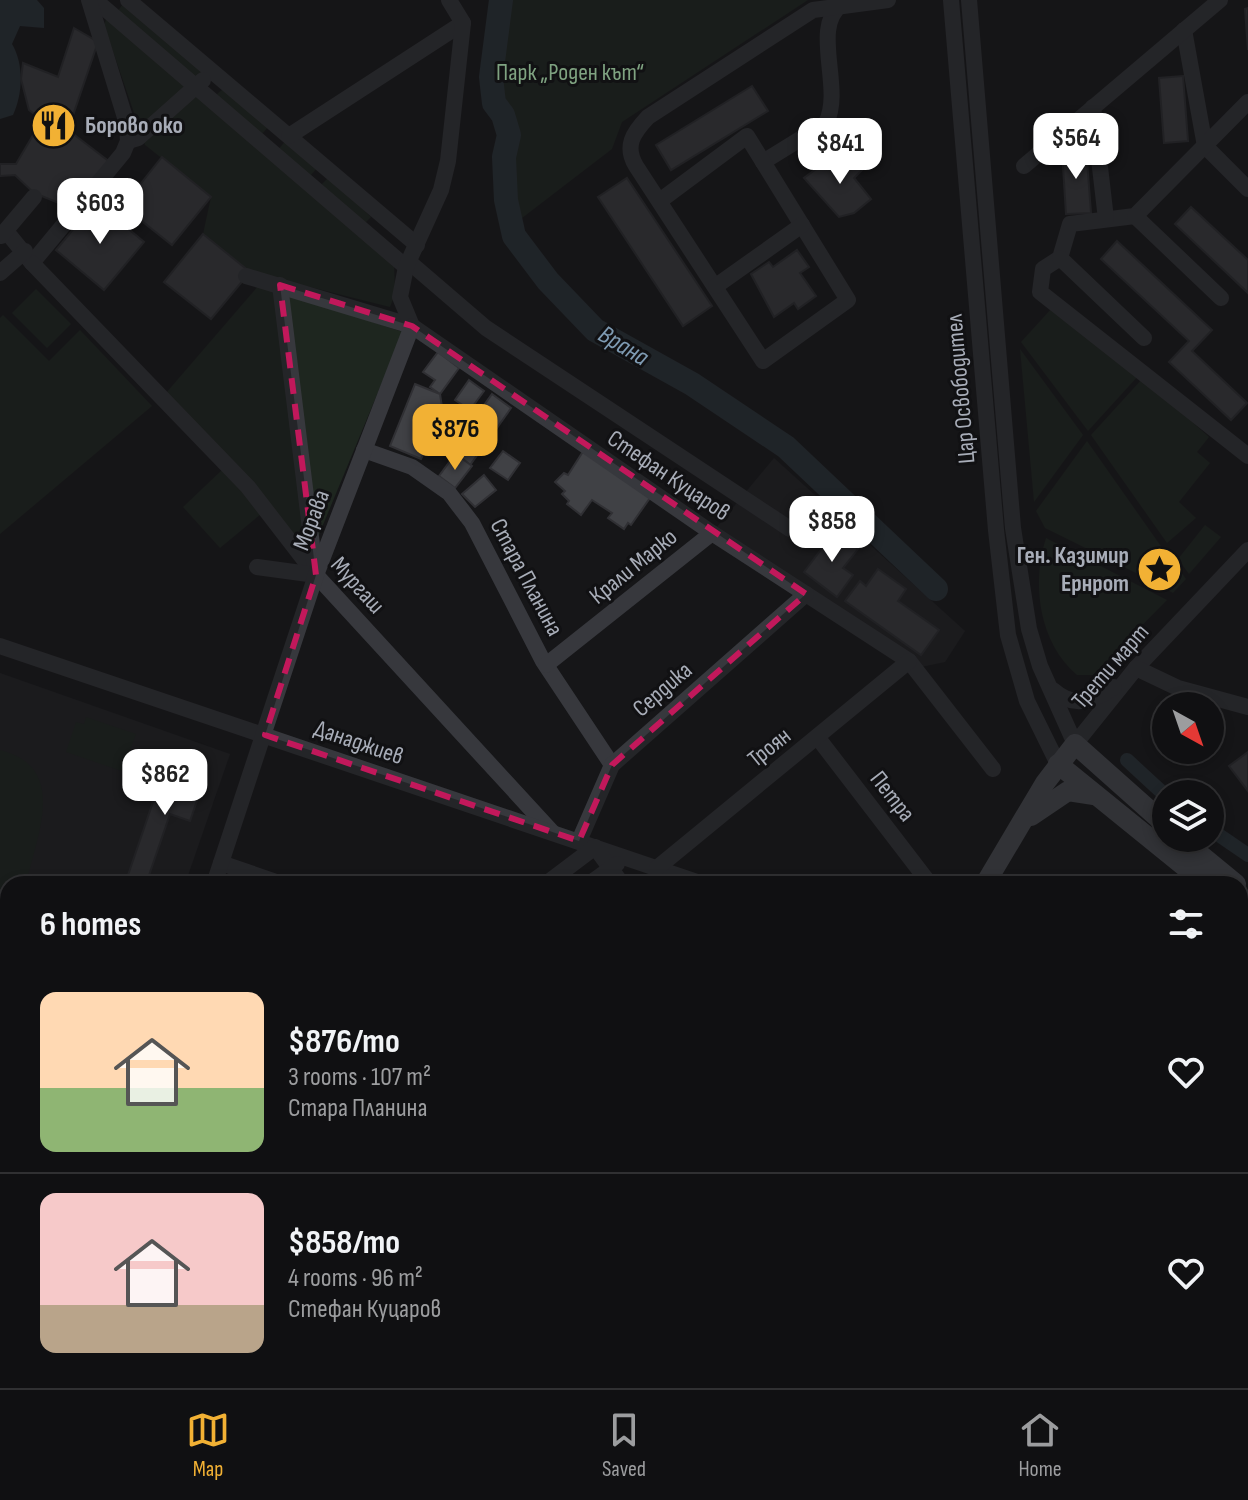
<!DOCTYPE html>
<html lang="en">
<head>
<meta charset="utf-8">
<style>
	:root { --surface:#101012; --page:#1e1e20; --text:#f1f3f6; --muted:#9c9d9f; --line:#303032; --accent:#f2b134 }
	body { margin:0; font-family:"Sofia Sans Condensed",sans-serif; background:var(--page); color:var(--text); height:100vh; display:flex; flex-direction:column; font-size:30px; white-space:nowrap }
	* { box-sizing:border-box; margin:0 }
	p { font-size:26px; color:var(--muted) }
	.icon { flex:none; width:44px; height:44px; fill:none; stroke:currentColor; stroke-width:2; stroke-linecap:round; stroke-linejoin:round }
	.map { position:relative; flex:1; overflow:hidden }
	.drawer { position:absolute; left:0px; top:876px; width:1248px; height:512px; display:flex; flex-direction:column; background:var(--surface); border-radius:24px 24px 0 0; box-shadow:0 4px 12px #0003,0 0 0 2px var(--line) }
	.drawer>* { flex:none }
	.needle { width:52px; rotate:140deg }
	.fabs { position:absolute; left:1152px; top:692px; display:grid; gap:16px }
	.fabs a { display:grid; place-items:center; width:72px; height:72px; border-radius:50%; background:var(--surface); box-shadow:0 4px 12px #0003,0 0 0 2px var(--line); font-size:40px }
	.price { position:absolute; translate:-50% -68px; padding:0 18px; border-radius:16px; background:#fff; color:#222; font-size:26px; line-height:52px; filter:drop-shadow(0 2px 4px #0008) }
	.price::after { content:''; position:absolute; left:50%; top:48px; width:24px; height:18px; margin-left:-12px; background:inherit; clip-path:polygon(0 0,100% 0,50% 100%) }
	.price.active { background:var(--accent); color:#111 }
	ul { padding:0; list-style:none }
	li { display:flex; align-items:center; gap:24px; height:200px; padding:0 40px }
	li+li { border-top:2px solid var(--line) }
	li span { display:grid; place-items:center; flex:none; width:224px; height:160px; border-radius:16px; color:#555 }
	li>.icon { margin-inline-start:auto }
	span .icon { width:96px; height:96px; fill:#fffc; stroke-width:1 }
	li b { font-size:34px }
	h2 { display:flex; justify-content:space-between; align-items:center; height:96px; padding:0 40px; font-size:34px }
	.dock { display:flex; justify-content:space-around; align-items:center; height:112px; border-top:2px solid var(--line); background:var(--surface); font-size:22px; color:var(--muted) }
	.dock a { display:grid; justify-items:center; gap:4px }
	.dock .active { color:var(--accent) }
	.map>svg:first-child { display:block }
</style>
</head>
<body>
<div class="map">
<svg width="1248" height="1388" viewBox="0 0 1248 1388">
	<rect width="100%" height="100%" fill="#161618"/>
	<!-- built -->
	<g fill="#222225">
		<polygon points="774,458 965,631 945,662 916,668 712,533"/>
		<polygon points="0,673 230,754 185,884 8,884 8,1032 0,1030"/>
	</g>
	<!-- green -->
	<g fill="#1e261f">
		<polygon points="500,0 808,0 622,122 612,149 513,225 496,68"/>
		<polygon points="124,2 205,70 196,80 118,11"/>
		<polygon points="107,17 394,262 395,294 390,307 250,272 203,234 211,197 145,145 104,25"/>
		<polygon points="225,87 270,125 261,135 216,95"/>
		<polygon points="287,139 319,166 310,176 278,150"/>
		<polygon points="329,177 371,217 365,223 321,185"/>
		<polygon points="259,285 276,291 310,554 166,393"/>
		<polygon points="36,289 71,324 47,348 12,313"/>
		<polygon points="287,294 403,332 318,537"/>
		<polygon points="1052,308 1139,375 1088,431 1021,342"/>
		<polygon points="3,315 49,361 80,330 152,406 0,534 0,318"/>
		<polygon points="1020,349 1083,435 1034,502"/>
		<polygon points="1143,378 1209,437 1197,452 1210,463 1179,502 1196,518 1167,543 1091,435"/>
		<path d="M1087 441 1165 552C1164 565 1157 574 1144 577L1045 528 1036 511Z"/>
		<polygon points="224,468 261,514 220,548 183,507"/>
		<polygon points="1205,525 1221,537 1189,574 1178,559"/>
		<path d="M1046 538 1167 600 1093 675H1077C1039 643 1031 584 1046 538Z"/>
		<polygon points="1176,565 1186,579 1173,593 1158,585 1166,580"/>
		<polygon points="86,717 136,734 129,753 139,757 133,775 66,752 76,722 84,724"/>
		<path d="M0 750C69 767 37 835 26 884H8V963L0 978Z"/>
	</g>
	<!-- water -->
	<path fill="#2c353c" d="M0 0H37L44 8V28L20 26 12 44C24 64 23 94 13 115L0 119Z"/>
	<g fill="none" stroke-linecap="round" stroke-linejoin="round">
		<!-- canal -->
		<g stroke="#2c353c" stroke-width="14">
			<polyline points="1127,760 1166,796"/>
			<polyline points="1210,829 1248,855"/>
		</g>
		<!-- river -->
		<polyline stroke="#2c353c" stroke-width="24" points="501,0 491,77 494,103 503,115 509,135 504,157 506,200 514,236 548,281 595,330 692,384 786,447 936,589"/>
	</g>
	<!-- building -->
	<g fill="#404145" stroke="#303034" stroke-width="2">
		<polygon points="1248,8 1248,50 1245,9"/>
		<polygon points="74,28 98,42 68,130 111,163 71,212 59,203 34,193 15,175 0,176 0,164 16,164 42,120 29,110 21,79 23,63 58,77"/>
		<polygon points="1183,76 1188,141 1164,143 1159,78"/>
		<polygon points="752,86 768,111 671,170 656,145"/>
		<polygon points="1086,148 1091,213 1066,214 1062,150"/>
		<polygon points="851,152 864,168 854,178 871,199 854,213 839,217 804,178 823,164 827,169"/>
		<polygon points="162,157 211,197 172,245 123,206"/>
		<polygon points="627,178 712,306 683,326 598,197"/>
		<polygon points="96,202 144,242 104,290 56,250"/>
		<polygon points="1191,207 1248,260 1248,293 1175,224"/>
		<polygon points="203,234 250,272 211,319 164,282"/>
		<polygon points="1117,241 1212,330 1192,351 1247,403 1231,420 1169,362 1189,341 1101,259"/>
		<polygon points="797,250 809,267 800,273 816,296 798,309 794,303 774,317 751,274 769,262 773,267"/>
		<polygon points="438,352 459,368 440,394 430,387 435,380 423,372"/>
		<polygon points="469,380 484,391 470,410 455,400"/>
		<polygon points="415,384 440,394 443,413 421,459 390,446"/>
		<polygon points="492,394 511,408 497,428 477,415"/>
		<polygon points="487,421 497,428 470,465 460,457"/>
		<polygon points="584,450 652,495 631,525 628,523 624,529 608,518 612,513 592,500 581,515 567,504 569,501 562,494 565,491 555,482 564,473 568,475"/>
		<polygon points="503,451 520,463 508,480 490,468"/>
		<polygon points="453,457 458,461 460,457 472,466 455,488 439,476"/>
		<polygon points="484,475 496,490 475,507 462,494"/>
		<polygon points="831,529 858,549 843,568 853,575 837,597 804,572 826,543 822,540"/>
		<polygon points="878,569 906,589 898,601 939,630 921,655 845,601 860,581 866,586"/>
		<polygon points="1248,752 1248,791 1229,766"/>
		<polygon points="166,764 205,777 190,821 170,814 146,884 125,884"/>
		<polygon points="535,1380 558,1380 565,1385 528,1388"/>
	</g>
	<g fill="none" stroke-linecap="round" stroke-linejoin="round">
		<!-- minor -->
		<g stroke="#37383d" stroke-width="16">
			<polyline points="95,0 406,267"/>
			<polyline points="128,0 417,245"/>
			<polyline points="951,0 996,530 1008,635 1027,701 1058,764"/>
			<polyline points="969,0 1013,528 1029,629 1040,666 1075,744 1136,668 1248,550"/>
			<polyline points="1184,30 1205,146 1248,189"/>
			<polyline points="1248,102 1135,216 1070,224 1060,258 1043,269 1040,292 1248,456"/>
			<polyline points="1093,107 1106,219"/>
			<polyline points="289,136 463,23"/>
			<polyline points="128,141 138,138 203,80"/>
			<path d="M763 162 826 123C844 88 810 27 842 4"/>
			<polyline points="1024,166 1220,0"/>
			<path d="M661 200 747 136 848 300 763 361 636 166C624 146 633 133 648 117L813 10 888 0"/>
			<polyline points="1135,216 1221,298"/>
			<polyline points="6,231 32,263 123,153 128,141 127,124 89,0"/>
			<polyline points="1,236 34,197"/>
			<polyline points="1060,258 1144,338"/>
			<polyline points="408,261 486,328 790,529"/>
			<polyline points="32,263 248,487 316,575 552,832"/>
			<polyline points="0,273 25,251"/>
			<polyline points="246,276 412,326 712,533 909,661 993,769"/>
			<polyline points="280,285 315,569"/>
			<polyline points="716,286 802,225"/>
			<polyline points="412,326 400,297 406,267 441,190 448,161 463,23 449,0"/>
			<polyline points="364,450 412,467 449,493 472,523 543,661 612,765"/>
			<polyline points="257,567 316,575"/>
			<polyline points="0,646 703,884"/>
			<polyline points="546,665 712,533"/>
			<polyline points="1136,668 1178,688 1248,707"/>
			<path d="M1053 690C1074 709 1093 701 1114 687"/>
			<polyline points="818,738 930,884"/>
			<polyline points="579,841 612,765 806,594"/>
			<polyline points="221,863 282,884"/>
			<polyline points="657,868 909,661"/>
			<polyline points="214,884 316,575 412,326"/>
			<polyline points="546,884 595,847 622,884"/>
			<polyline points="589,884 617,864"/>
			<polyline points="0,1041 8,1044"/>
			<polyline points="0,1166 8,1169"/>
			<polyline points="1240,1200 1248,1182"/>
			<polyline points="1240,1228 1248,1235"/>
			<polyline points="0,1299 8,1302"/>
			<polyline points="0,1322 8,1316"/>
			<polyline points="71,1380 75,1388"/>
			<polyline points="864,1380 879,1388"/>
			<polyline points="1168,1380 1175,1388"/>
			<polyline points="321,1388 331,1380"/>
			<polyline points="571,1388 577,1380"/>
		</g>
		<!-- major -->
		<g stroke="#53555c" stroke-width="20">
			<polyline points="1058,764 1206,884"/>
			<polyline points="1031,816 1068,791 1094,795"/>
			<polyline points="1180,838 1236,884"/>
			<polyline points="985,884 1045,783 1075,744 1166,825"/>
			<polyline points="1240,906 1248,910"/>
			<polyline points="608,1388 614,1380"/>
		</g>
	</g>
	<!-- marked area -->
	<path d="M0 0H1248V1388H0ZM280 285 412 326 806 594 612 765 579 841 265 735 316 575Z" fill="#161618" fill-opacity=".55" fill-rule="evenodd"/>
	<path fill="none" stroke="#c2185b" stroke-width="6" stroke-dasharray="16 10" stroke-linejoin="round" d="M280 285 412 326 806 594 612 765 579 841 265 735 316 575Z"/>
	<!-- icons -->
	<defs>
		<symbol id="restaurant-disc" viewBox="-11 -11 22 22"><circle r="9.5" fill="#f2b134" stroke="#111113"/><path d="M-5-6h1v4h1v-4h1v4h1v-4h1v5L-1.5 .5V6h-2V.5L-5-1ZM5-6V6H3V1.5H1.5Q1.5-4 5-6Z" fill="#111"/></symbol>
		<symbol id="sight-disc" viewBox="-11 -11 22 22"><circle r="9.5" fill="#f2b134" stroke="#111113"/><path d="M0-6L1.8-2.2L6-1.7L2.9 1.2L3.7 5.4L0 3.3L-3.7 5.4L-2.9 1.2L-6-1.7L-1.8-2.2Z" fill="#111"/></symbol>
	</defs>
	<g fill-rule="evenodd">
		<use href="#restaurant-disc" x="28" y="100" width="51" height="51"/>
		<use href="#sight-disc" x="1134" y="544" width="51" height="51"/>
	</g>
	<g text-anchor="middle" stroke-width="6" stroke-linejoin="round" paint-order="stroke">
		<!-- park labels -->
		<g font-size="24" fill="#7fa381" stroke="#111113">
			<text x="570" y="80">Парк „Роден кът“</text>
		</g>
		<!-- poi labels -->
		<g font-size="24" font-weight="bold" fill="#a8adb8" stroke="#111113" text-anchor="start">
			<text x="85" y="133">Борово око</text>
			<text x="1129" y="563" text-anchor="end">Ген. Казимир<tspan x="1129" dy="28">Ернрот</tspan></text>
		</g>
		<!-- street labels -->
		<g font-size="24" fill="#a8adb8" stroke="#111113">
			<text transform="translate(960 389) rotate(-95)" y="8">Цар Освободител</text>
			<text transform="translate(669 475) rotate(34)" y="8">Стефан Куцаров</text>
			<text transform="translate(311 520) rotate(-69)" y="8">Морава</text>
			<text transform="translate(633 566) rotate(-39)" y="8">Крали Марко</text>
			<text transform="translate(527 577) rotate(62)" y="8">Стара Планина</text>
			<text transform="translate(358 585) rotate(48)" y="8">Мургаш</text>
			<text transform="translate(1110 666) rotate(-49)" y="8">Трети март</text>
			<text transform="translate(662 689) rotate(-41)" y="8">Сердика</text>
			<text transform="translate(359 742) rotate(19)" y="8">Данаджиев</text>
			<text transform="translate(769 747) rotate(-39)" y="8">Троян</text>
			<text transform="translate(893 796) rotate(52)" y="8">Петра</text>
		</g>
		<!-- water labels -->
		<g font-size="26" font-style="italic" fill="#7f9bb3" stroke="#111113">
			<text transform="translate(624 345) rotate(31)" y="9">Врана</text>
		</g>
	</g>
</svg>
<div class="fabs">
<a><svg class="needle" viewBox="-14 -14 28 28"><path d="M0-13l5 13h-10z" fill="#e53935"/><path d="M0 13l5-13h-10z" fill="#9c9d9f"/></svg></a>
<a><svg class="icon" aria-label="layers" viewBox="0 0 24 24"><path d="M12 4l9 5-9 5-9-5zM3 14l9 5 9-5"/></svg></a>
</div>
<b class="price" style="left:1076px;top:181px">$564</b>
<b class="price" style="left:840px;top:186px">$841</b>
<b class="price" style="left:100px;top:246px">$603</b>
<b class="price active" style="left:455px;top:472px">$876</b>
<b class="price" style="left:832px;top:564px">$858</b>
<b class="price" style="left:165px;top:817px">$862</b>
<section class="drawer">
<h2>6 homes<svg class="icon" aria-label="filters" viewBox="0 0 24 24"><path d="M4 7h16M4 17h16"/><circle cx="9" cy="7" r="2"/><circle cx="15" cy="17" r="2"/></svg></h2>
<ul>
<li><span style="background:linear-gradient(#ffd9b3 60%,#8fb573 0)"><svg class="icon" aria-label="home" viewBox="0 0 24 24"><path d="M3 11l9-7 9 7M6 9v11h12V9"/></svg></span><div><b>$876/mo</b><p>3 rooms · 107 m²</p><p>Стара Планина</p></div><svg class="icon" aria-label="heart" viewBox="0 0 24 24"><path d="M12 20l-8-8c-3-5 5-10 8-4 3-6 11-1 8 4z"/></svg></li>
<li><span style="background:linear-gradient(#f6c9c9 70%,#b9a48a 0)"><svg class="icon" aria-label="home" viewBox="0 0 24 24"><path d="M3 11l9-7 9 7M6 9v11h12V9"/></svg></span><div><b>$858/mo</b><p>4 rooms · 96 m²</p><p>Стефан Куцаров</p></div><svg class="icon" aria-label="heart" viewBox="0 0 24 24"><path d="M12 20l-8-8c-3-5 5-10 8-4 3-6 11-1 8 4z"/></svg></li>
</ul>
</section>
</div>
<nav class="dock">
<a class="active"><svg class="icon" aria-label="map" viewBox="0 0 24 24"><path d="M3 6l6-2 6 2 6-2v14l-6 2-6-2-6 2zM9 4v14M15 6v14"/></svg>Map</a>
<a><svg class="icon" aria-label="saved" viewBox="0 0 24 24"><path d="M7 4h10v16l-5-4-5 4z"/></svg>Saved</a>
<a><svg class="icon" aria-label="home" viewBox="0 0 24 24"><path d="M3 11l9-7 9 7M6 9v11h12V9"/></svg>Home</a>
</nav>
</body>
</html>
